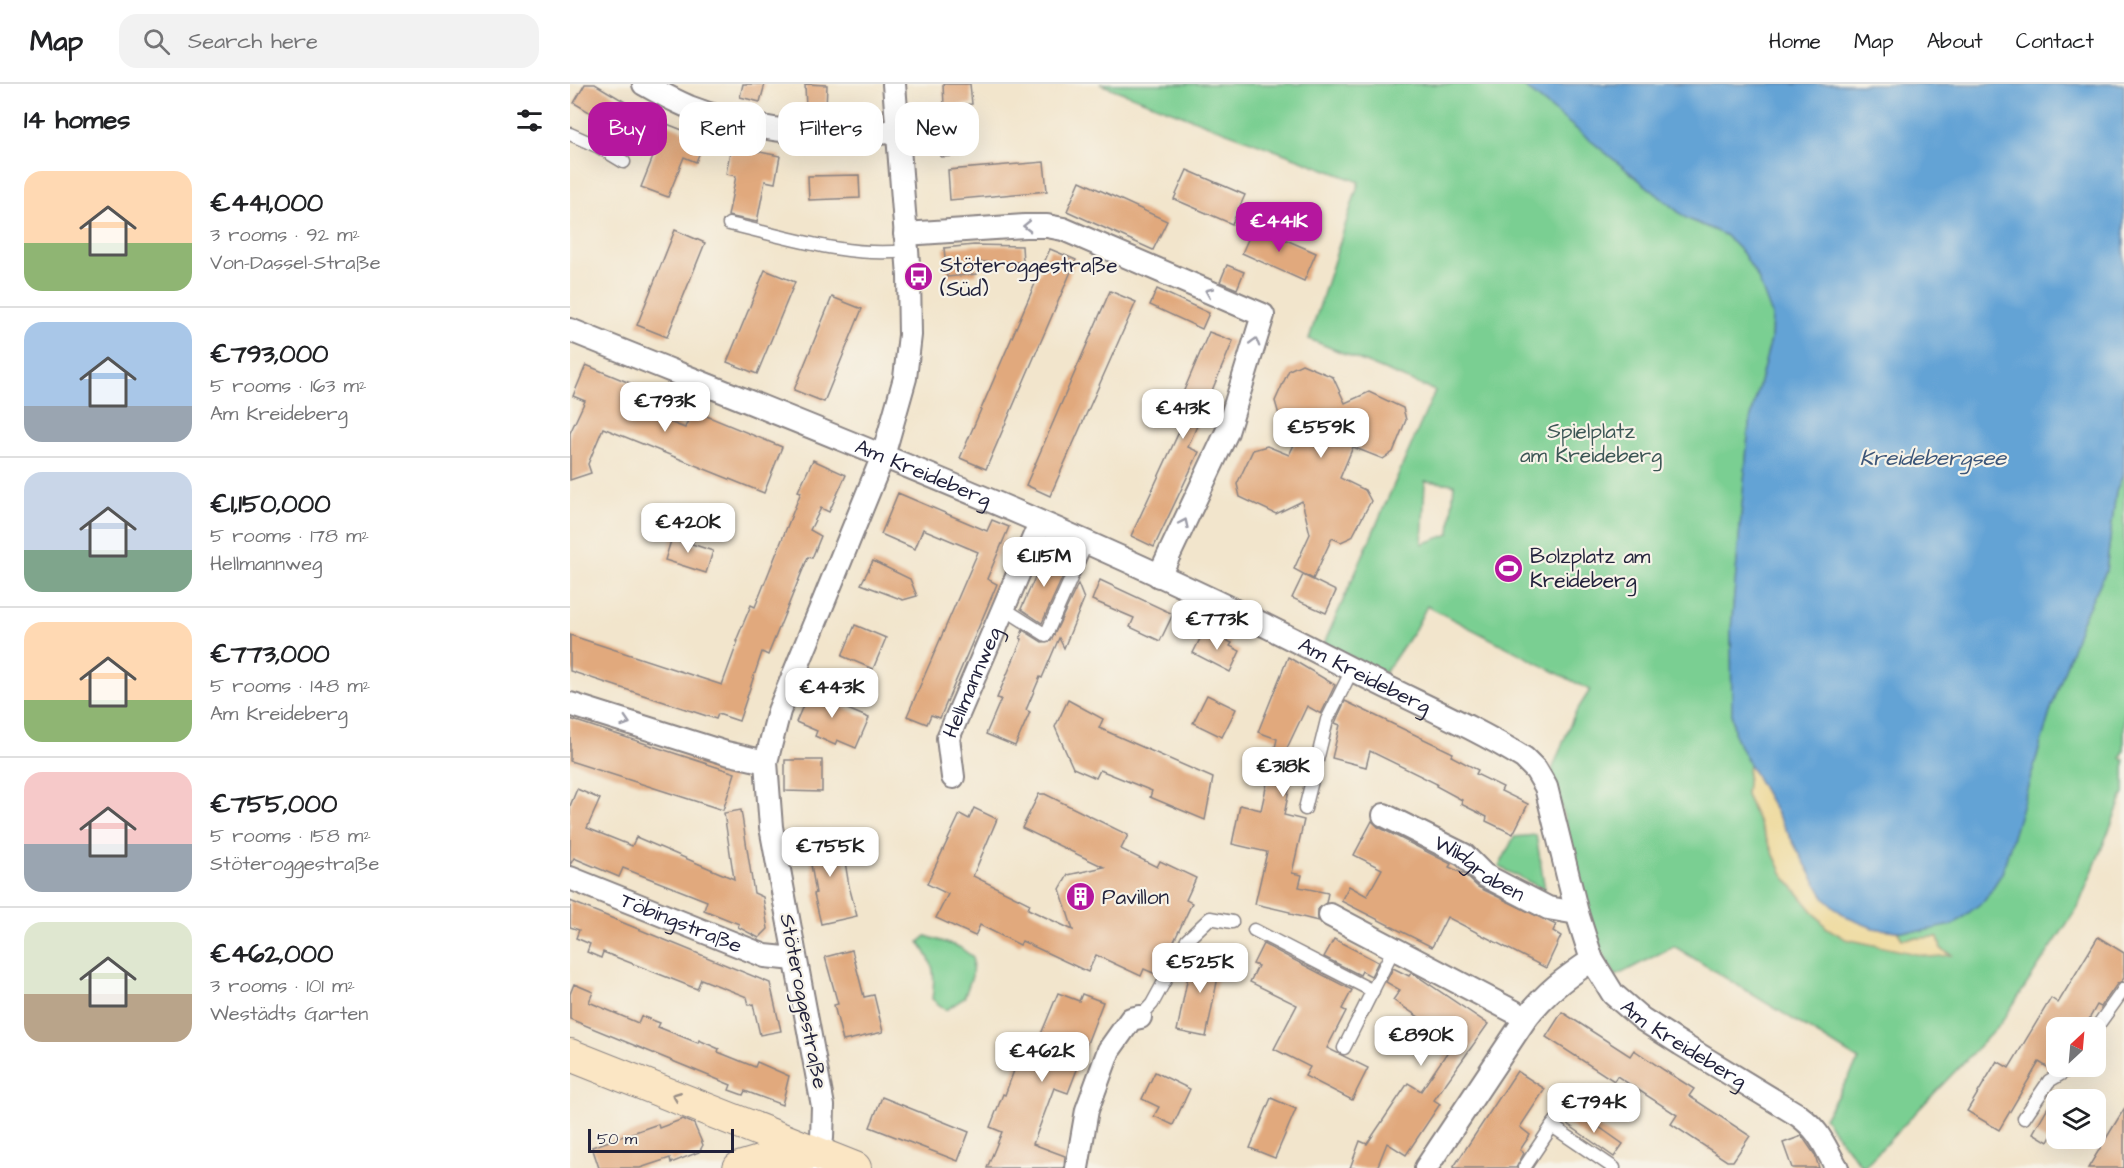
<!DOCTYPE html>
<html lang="en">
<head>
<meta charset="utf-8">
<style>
	:root { --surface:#fff; --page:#f2f2f2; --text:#202124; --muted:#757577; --line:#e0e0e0; --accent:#b5179e }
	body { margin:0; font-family:"Architects Daughter",sans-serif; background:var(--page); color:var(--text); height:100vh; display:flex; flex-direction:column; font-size:22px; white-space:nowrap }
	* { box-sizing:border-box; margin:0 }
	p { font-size:20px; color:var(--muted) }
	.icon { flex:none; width:33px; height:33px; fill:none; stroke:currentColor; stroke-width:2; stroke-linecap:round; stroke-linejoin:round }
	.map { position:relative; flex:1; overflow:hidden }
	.sheet { display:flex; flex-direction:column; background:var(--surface); width:570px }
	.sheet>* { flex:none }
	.hud { position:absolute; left:18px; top:18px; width:570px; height:54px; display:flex; gap:12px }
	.needle { width:39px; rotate:26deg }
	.controls { position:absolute; left:1476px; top:933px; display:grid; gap:12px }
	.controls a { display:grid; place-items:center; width:60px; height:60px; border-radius:12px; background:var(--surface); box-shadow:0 6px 24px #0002; font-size:30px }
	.scale { position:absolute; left:18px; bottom:15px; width:146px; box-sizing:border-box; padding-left:6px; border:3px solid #22223b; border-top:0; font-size:16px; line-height:21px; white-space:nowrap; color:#22223b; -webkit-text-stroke:4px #f7f3e8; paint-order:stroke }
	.price { position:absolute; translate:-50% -51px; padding:0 14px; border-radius:12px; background:#fff; color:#222; font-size:20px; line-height:39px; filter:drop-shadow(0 2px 3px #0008) }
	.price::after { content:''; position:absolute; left:50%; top:36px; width:18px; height:14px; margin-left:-9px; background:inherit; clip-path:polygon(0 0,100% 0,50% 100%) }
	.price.on { background:var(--accent); color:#fff }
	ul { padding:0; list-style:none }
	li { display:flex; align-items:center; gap:18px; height:150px; padding:0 24px }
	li+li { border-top:2px solid var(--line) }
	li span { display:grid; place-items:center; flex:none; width:168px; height:120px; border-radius:18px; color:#555 }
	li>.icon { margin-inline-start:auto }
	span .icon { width:72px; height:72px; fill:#fffc; stroke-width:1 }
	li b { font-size:26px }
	h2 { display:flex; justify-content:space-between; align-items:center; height:72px; padding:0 24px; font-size:26px }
	.tag { padding:0 21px; border-radius:18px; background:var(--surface); box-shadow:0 6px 24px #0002; font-size:21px; line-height:54px }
	.tag.on { background:var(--accent); color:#fff }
	header { display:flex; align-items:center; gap:36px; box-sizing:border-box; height:84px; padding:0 30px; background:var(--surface); border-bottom:2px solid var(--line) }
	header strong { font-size:28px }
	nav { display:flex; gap:33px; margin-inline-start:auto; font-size:21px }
	.search { width:420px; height:54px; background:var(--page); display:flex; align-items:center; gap:15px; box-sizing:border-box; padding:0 21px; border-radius:18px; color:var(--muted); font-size:22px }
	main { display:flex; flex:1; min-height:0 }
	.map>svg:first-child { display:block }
</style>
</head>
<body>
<header>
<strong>Map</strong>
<div class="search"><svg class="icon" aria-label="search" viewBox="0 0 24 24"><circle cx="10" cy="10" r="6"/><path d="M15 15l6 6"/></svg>Search here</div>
<nav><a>Home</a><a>Map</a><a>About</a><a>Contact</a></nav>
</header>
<main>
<section class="sheet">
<h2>14 homes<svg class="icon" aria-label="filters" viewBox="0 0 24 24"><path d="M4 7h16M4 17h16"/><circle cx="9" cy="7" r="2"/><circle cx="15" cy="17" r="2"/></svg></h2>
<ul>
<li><span style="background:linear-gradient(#ffd9b3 60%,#8fb573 0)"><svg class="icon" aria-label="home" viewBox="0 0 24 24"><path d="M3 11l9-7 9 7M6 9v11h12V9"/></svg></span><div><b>€441,000</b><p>3 rooms · 92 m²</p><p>Von-Dassel-Straße</p></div></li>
<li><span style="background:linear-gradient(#a9c7e8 70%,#9aa5b1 0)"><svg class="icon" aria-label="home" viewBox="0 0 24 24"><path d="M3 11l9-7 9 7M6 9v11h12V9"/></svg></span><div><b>€793,000</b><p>5 rooms · 163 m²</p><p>Am Kreideberg</p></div></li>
<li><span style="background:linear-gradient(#c9d6e8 65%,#7fa58c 0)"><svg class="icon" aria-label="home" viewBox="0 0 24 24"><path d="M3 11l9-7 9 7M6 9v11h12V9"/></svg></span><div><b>€1,150,000</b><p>5 rooms · 178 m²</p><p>Hellmannweg</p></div></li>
<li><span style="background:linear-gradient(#ffd9b3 65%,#8fb573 0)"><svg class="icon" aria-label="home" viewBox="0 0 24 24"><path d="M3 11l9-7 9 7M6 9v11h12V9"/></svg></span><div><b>€773,000</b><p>5 rooms · 148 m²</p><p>Am Kreideberg</p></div></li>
<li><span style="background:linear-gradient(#f6c9c9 60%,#9aa5b1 0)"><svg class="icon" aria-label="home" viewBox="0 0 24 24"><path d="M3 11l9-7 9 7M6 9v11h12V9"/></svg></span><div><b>€755,000</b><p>5 rooms · 158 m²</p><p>Stöteroggestraße</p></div></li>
<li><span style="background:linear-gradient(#dfe7d0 60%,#b9a48a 0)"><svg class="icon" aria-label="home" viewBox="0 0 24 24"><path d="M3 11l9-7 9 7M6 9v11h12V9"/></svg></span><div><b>€462,000</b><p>3 rooms · 101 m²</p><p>Westädts Garten</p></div></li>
</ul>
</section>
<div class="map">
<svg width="1554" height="1084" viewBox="0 0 1554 1084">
	<rect width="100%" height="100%" fill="#f7f3e8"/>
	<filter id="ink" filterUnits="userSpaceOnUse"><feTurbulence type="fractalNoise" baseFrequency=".0167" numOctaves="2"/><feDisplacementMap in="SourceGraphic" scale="12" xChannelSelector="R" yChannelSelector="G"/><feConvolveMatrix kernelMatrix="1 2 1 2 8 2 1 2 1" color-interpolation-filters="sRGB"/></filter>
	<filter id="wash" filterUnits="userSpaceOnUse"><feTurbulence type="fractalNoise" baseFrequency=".008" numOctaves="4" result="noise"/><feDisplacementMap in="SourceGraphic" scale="24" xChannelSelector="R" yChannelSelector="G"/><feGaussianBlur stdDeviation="1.35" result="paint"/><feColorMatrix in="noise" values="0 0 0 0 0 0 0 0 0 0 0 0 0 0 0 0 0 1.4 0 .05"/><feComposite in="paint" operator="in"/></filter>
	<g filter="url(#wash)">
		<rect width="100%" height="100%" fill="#f2e5cc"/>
		<!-- green -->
		<g fill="#7acf92" stroke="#4e7866" stroke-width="1.5" fill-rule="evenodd">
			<path d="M530 0H951L1116 134 1155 151 1173 169 1188 194 1202 231 1201 255 1179 341 1161 546 1162 632 1165 652 1179 680 1176 711 1214 792 1257 844 1381 870 1371 865 1368 853 1332 855 1327 847H1352L1415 816 1432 789 1481 625 1511 539 1536 487 1546 407 1554 389V666L1551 674 1554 676V709L1508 823 1431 939 1293 1084 1254 1034 1289 976 1104 862 1046 892 1026 858 982 686 1004 631 1020 606 857 522 845 545 815 589 754 560 865 307 739 255 789 98ZM855 397 884 400 880 450 852 460Z"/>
			<polygon points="966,751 975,806 929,783 944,753"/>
			<path d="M356 852 389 863 403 873 402 892 394 914 376 926 362 915C366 888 364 880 349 858Z"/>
		</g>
		<!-- sand -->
		<polygon fill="#eeda9e" stroke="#887e6c" stroke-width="1.5" points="1179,680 1255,815 1303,844 1327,847 1332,855 1368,853 1371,865 1382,871 1360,873 1276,855 1257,844 1214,792 1176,711"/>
		<!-- water -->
		<polygon fill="#63a3d5" stroke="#426288" stroke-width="1.5" points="951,0 1554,0 1554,389 1546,407 1536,487 1511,539 1481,625 1432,789 1415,816 1383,841 1352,847 1327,847 1303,844 1276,833 1255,815 1179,680 1165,652 1162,632 1161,546 1179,341 1201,255 1202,231 1188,194 1173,169 1155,151 1116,134"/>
		<g id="blocks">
			<!-- building -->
			<g fill="#e1a97d">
				<polygon points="15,0 25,0 62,22 48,45 4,19"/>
				<polygon points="173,0 195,0 190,18 170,13"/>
				<polygon points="235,0 257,1 256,26 236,25"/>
				<polygon points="373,0 400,0 402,20 374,22"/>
				<polygon points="87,36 135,55 126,78 114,73 98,113 71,103 87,63 78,59"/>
				<polygon points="385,36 386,72 371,73 368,37"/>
				<polygon points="161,62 210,72 205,99 195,97 187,138 158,132 166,92 156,90"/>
				<polygon points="474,78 477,107 380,116 378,86"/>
				<polygon points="617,86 675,111 662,140 604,115"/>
				<polygon points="289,91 290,114 239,116 238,92"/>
				<polygon points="510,97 597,137 583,166 497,127"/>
				<polygon points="684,142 746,169 734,197 672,169"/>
				<polygon points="105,146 135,159 97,253 67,241"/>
				<polygon points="404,161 452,162 453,178 406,178 407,190 377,193 374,164"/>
				<polygon points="480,165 506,176 416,385 390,374"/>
				<polygon points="657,181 674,188 667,205 650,198"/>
				<polygon points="195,186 225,198 187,290 157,278"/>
				<polygon points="587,205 639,229 632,245 580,221"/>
				<polygon points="540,207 566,218 480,412 456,401"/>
				<polygon points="262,213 292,225 254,318 224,306"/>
				<polygon points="639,248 663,257 618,363 629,368 584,463 561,452 614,337 603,332"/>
				<polygon points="732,280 763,293 775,319 799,308 833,324 836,336 823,368 813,375 783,363 770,394 795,406 801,417 782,453 771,458 762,454 743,495 724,485 740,450 732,417 706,430 670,413 667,400 683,366 697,362 719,371 733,342 709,331 705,317 719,286"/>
				<polygon points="16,281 89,311 81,331 115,344 122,326 212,363 194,409 33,344 18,380 21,389 0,396 0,349 15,317 3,312"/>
				<polygon points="243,376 276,391 259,428 251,424 240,446 251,452 242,474 238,473 198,571 192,568 169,637 148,630 146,635 0,587 0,551 152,601 168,557 166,557 181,521 185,523 231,408 228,407"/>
				<polygon points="328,409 417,447 422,436 439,443 417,495 427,500 370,634 361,631 357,640 337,632 408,468 353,445 345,465 311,450"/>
				<polygon points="103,450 123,457 122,460 143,467 136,489 95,476"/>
				<polygon points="475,471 498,481 472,539 451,525"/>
				<polygon points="303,477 340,495 347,512 333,516 291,500"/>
				<polygon points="733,491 766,507 756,529 722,514"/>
				<polygon points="530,496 603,530 590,557 560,543 564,534 522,516"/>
				<polygon points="508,500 514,515 494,564 489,554 472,594 470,593 456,626 460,628 445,662 416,650 431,615 427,614 452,555 450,554 453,546 472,558 481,557"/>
				<polygon points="285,541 316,554 303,585 272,572"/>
				<polygon points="635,545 662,559 660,562 670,567 660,588 623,569"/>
				<polygon points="718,573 765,601 751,630 737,622 708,683 723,687 714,731 734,736 722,789 732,791 729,803 758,809 756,819 748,825 748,837 720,830 720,828 685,820 697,768 662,760 670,721 691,726 707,655 688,648"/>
				<polygon points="241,603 273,617 270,622 299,634 286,664 267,656 265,661 245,652 247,647 226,638"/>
				<polygon points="637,611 666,625 652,653 623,639"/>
				<polygon points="498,616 533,635 529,644 643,694 635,736 580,713 582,707 530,686 526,694 503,684 485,643"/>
				<polygon points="775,617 883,669 881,672 908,686 906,690 933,703 931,707 958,720 943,750 916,737 917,733 891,720 892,716 866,702 867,700 800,667 796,683 762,674 770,641 765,639"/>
				<polygon points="0,635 165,689 153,726 0,677"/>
				<polygon points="215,676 252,676 252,708 215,707"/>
				<polygon points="7,705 30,715 17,744 62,762 66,753 164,795 154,729 171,726 184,809 193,813 198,845 189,854 168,843 169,840 134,826 137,817 53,784 49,793 4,774 0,781 0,722"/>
				<polygon points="469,710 475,710 558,751 551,765 587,783 590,777 626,794 616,816 622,819 588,891 574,885 571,892 526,871 518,888 452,857 450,861 410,841 405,852 366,834 378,810 357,800 390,730 399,735 404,724 427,735 403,792 460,820 458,825 503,846 490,805 498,791 534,783 452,744"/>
				<polygon points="802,737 808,743 881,780 879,783 894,790 908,803 986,841 983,847 991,852 976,884 877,833 862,863 771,817 779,802 797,812 812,785 784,771"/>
				<polygon points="270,747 279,802 287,832 251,840 244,810 246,809 236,752"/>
				<polygon points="0,817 200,899 211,947 190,951 183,920 179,921 177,913 131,895 127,905 33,868 31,874 17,868 20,860 6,854 9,846 0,843"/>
				<polygon points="1528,853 1554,869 1554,894 1552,897 1547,900 1531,923 1527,921 1514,944 1486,944 1486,983 1482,986 1469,978 1429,1046 1397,1027 1427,977 1439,984 1481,914 1488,919"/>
				<polygon points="764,855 808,878 801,892 792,887 790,891 754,873"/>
				<polygon points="693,860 782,906 772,925 776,927 757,964 798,984 782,1016 735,992 740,983 704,965 727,921 680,898 688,882 683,880"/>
				<polygon points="282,866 294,913 304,911 313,948 273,957 264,921 268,920 255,873"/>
				<polygon points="623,867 652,873 636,953 607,947"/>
				<polygon points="823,884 839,892 841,889 844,890 918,940 864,1016 870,1020 836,1071 817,1059 807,1084 780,1084 790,1057 797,1060 838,999 851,1007 885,957 823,916 830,906 816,898"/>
				<polygon points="4,900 23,908 19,918 68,939 71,932 90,939 88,943 128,959 129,956 149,965 148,968 185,983 187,978 219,992 212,1021 175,1007 173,1011 159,1006 161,1001 0,935 0,910"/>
				<polygon points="488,909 509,917 512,910 533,918 498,1009 484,1004 463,1060 495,1072 494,1084 417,1084 432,1048 420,1043 433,1010 435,1011 457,951 469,955"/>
				<polygon points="992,928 1060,972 1064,966 1094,986 1124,1005 1119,1012 1180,1052 1163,1077 1157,1077 1101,1040 1107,1031 1047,992 1044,997 976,953"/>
				<polygon points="947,987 975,1005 950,1043 960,1051 950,1066 954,1069 946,1084 883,1084"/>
				<polygon points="585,988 620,1005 603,1041 584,1032 589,1023 572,1015"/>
				<polygon points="1486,1009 1486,1043 1478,1058 1463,1049"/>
				<polygon points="312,1013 399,1048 388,1077 300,1043"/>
				<polygon points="701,1014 726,1025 705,1074 680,1064"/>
				<polygon points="1554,1025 1554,1084 1518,1084"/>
				<polygon points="1005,1026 1053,1060 1044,1073 996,1039"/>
				<polygon points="113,1035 124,1040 133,1061 129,1068 101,1079 100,1074 70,1084 29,1084 22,1063 88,1040 89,1044"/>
				<polygon points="1232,1052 1245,1071 1249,1084 1222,1084 1213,1059"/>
			</g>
		</g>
	</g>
	<g filter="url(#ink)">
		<use href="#blocks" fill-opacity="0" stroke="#8a8484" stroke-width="1.5"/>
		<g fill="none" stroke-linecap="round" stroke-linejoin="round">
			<defs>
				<g id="lane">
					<polyline points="0,50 29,63 54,78"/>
					<path d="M159 140C217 153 277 174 336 167"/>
					<polyline points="433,524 476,551 516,460"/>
					<polyline points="735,725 757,636 782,586"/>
					<polyline points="684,846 803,907"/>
					<polyline points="570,933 582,920 617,856 640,834 662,838"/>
					<polyline points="1526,944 1554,905"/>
					<polyline points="774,964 824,864"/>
					<polyline points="1454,1034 1479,997 1494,988 1498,982"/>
					<polyline points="982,1042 993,1028"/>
					<polyline points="954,1084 982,1042 1044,1084"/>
				</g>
				<g id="street">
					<path d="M74 0C88 8 103 16 119 23 181 47 260 56 327 47"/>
					<polyline points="335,150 455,142 477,142 493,145 693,231 657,348 589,492"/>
					<path id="s1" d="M0 246C263 352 529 453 781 585 838 615 899 640 954 674L966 686 976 703 1007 829 1022 876 1043 910 1072 935 1111 960 1228 1031C1251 1048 1253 1060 1267 1084"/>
					<polyline points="0,620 156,669 196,678"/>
					<path id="s2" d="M383 693 378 654 470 439"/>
					<path id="s3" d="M814 731 894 771 914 791 978 824 1007 829"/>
					<path id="s4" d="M0 794 195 872 225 875"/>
					<polyline points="760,831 956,934"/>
					<polyline points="245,1083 252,1054 253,1022 201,743 196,678 209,627 313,372 335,294 340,251 339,192 324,0"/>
					<polyline points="507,1084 517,1026 539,966 561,935 570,933"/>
					<path d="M856 1084 956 934C976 908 995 894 1022 876"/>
				</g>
				<g id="secondary">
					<polyline points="0,971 285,1084"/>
					<polyline points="169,1084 199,1075 244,1069"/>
				</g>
			</defs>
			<!-- lane casing -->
			<use href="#lane" stroke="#8a8484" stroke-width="15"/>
			<!-- street casing -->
			<use href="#street" stroke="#8a8484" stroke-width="26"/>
			<!-- secondary casing -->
			<use href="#secondary" stroke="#8a8484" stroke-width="34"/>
			<!-- lane -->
			<use href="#lane" stroke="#fff" stroke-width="12"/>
			<!-- street -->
			<use href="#street" stroke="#fff" stroke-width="22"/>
			<!-- secondary -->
			<use href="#secondary" stroke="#fbe6c4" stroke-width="32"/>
		</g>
		<!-- one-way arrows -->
		<defs><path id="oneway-chevron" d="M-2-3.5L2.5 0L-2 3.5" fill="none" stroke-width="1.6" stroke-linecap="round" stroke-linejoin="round" transform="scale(1.5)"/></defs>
		<g stroke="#9c9ca7">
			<use href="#oneway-chevron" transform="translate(457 142) rotate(179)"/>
			<use href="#oneway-chevron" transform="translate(639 208) rotate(-157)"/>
			<use href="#oneway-chevron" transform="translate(685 258) rotate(-74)"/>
			<use href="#oneway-chevron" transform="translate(614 439) rotate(-65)"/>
			<use href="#oneway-chevron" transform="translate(56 638) rotate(18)"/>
		</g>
		<use stroke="#998e86" href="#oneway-chevron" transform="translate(106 1012) rotate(-158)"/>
	</g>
	<!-- icons -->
	<defs>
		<symbol id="bus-disc" viewBox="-11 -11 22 22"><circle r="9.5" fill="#b5179e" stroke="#f7f3e8"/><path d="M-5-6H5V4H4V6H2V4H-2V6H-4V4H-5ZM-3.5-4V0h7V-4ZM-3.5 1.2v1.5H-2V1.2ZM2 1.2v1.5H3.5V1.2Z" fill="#fff"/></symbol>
		<symbol id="stadium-disc" viewBox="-11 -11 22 22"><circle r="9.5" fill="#b5179e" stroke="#f7f3e8"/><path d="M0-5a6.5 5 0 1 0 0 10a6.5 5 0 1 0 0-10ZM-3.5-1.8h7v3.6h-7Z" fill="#fff"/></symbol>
		<symbol id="building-disc" viewBox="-11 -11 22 22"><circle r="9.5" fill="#b5179e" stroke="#f7f3e8"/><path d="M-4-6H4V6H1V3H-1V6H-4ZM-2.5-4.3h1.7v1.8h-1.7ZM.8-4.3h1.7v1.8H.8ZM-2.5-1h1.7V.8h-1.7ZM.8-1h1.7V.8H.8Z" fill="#fff"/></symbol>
	</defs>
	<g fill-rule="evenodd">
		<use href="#bus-disc" x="332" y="176" width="33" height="33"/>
		<use href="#stadium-disc" x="922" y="468" width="33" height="33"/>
		<use href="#building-disc" x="494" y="796" width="33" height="33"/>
	</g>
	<g text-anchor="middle" stroke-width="4.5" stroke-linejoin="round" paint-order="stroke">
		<!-- poi labels -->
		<g font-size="21" fill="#22223b" stroke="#f7f3e8" text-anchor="start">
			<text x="370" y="188">Stöteroggestraße<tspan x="370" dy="24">(Süd)</tspan></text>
			<text x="960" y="479">Bolzplatz am<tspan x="960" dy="24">Kreideberg</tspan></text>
			<text x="532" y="820">Pavillon</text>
		</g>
		<!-- park labels -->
		<g font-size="21" fill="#3c5655" stroke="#f7f3e8">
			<text x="1021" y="354">Spielplatz<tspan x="1021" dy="24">am Kreideberg</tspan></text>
		</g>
		<!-- street labels -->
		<g font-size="21" fill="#22223b" stroke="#f7f3e8">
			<text dy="7" stroke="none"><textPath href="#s1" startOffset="381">Am Kreideberg</textPath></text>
			<text dy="7" stroke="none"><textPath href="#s1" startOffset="867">Am Kreideberg</textPath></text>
			<text dy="7" stroke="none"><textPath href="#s2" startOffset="100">Hellmannweg</textPath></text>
			<text dy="7" stroke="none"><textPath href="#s3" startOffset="110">Wildgraben</textPath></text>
			<text dy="7" stroke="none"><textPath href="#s4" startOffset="120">Töbingstraße</textPath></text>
			<text transform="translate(234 917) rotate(79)" y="7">Stöteroggestraße</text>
			<text dy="7" stroke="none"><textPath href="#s1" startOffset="1389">Am Kreideberg</textPath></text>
		</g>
		<!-- water labels -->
		<g font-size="22" font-style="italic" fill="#3c5679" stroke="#f7f3e8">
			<text x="1363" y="381">Kreidebergsee</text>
		</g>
	</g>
</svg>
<div class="controls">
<a><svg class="needle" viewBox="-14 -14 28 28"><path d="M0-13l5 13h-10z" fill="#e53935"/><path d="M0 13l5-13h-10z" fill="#757577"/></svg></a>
<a><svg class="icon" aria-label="layers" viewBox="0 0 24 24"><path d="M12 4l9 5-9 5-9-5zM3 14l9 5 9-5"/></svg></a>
</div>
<div class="scale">50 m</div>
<b class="price on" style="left:709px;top:169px">€441K</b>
<b class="price" style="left:95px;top:349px">€793K</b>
<b class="price" style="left:613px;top:356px">€413K</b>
<b class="price" style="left:751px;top:375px">€559K</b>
<b class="price" style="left:118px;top:470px">€420K</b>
<b class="price" style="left:474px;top:504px">€1.15M</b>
<b class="price" style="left:647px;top:567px">€773K</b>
<b class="price" style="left:262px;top:635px">€443K</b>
<b class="price" style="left:713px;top:714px">€318K</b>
<b class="price" style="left:260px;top:794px">€755K</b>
<b class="price" style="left:630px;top:910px">€525K</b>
<b class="price" style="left:851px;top:983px">€890K</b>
<b class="price" style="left:472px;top:999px">€462K</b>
<b class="price" style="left:1024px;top:1050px">€794K</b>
<div class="hud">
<a class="tag on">Buy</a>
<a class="tag">Rent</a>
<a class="tag">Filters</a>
<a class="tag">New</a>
</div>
</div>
</main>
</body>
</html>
